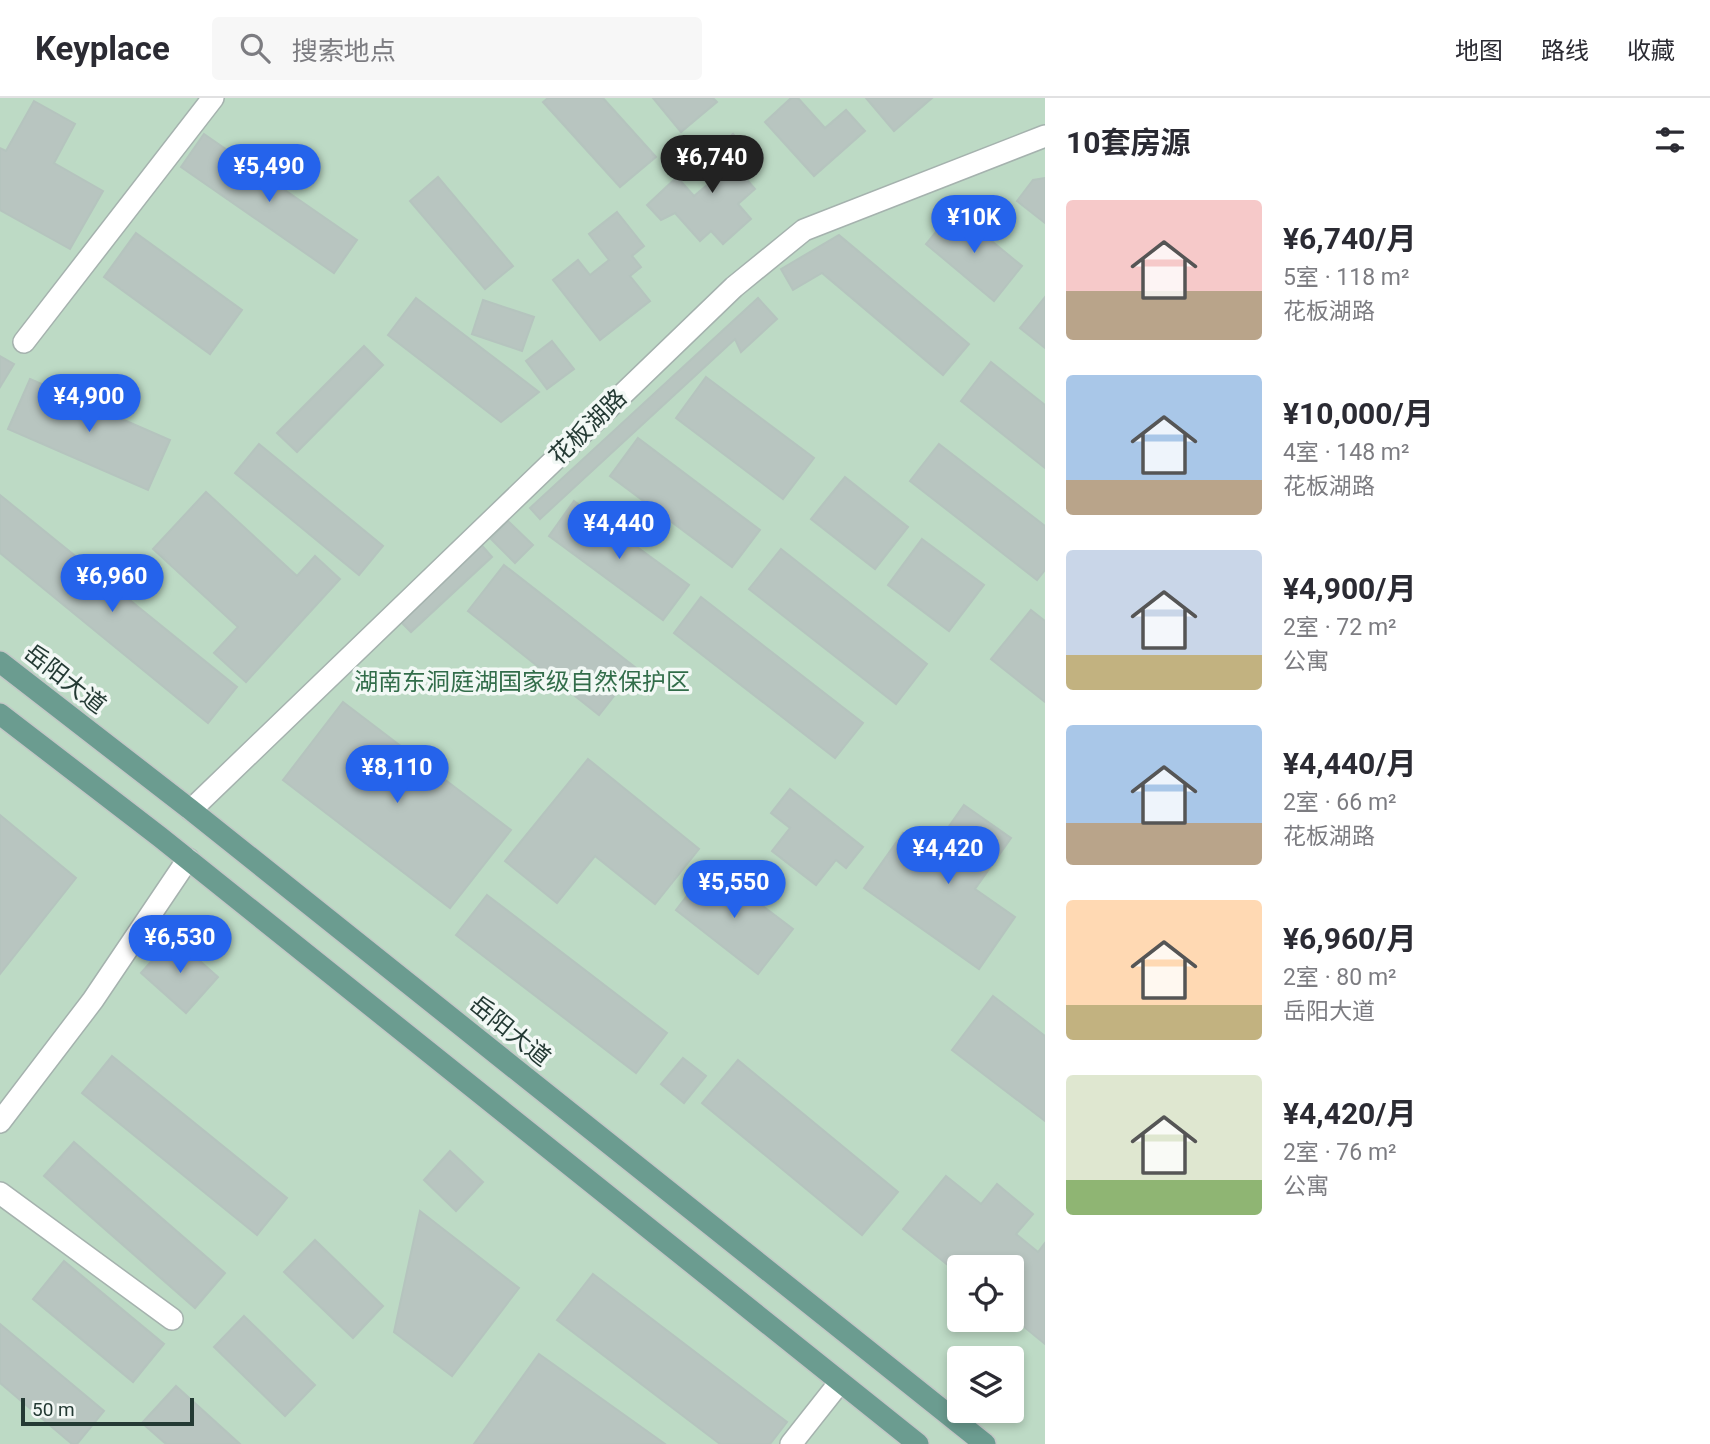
<!DOCTYPE html>
<html lang="zh">
<head>
<meta charset="utf-8">
<style>
	:root { --surface:#fff; --page:#f7f7f7; --text:#2b2b33; --muted:#7c7c81; --line:#e1e1e2; --accent:#2563eb }
	body { margin:0; font-family:Roboto,"Noto Sans SC",sans-serif; background:var(--page); color:var(--text); height:100vh; display:flex; flex-direction:column; font-size:26px; white-space:nowrap }
	* { box-sizing:border-box; margin:0 }
	p { font-size:23px; color:var(--muted) }
	.icon { flex:none; width:38px; height:38px; fill:none; stroke:currentColor; stroke-width:2; stroke-linecap:round; stroke-linejoin:round }
	.map { position:relative; flex:1; overflow:hidden }
	.details { display:flex; flex-direction:column; background:var(--surface); width:665px }
	.details>* { flex:none }
	.buttons { position:absolute; left:947px; top:1157px; display:grid; gap:14px }
	.buttons a { display:grid; place-items:center; width:77px; height:77px; border-radius:7px; background:var(--surface); box-shadow:0 4px 10px #0003; font-size:35px }
	.scale { position:absolute; left:21px; bottom:18px; width:173px; box-sizing:border-box; padding-left:7px; border:4px solid #243a34; border-top:0; font-size:19px; line-height:24px; white-space:nowrap; color:#243a34; -webkit-text-stroke:5px #f2f8f5; paint-order:stroke }
	.price { position:absolute; translate:-50% -60px; padding:0 16px; border-radius:24px; background:var(--accent); color:#fff; font-size:23px; line-height:46px; filter:drop-shadow(0 2px 4px #0008) }
	.price::after { content:''; position:absolute; left:50%; top:42px; width:21px; height:16px; margin-left:-10px; background:inherit; clip-path:polygon(0 0,100% 0,50% 100%) }
	.price.active { background:#222; color:#fff }
	ul { padding:0; list-style:none }
	li { display:flex; align-items:center; gap:21px; height:175px; padding:0 21px }
	li span { display:grid; place-items:center; flex:none; width:196px; height:140px; border-radius:7px; color:#555 }
	li>.icon { margin-inline-start:auto }
	span .icon { width:84px; height:84px; fill:#fffc; stroke-width:1 }
	li b { font-size:30px }
	h2 { display:flex; justify-content:space-between; align-items:center; height:84px; padding:0 21px; font-size:30px }
	header { display:flex; align-items:center; gap:42px; box-sizing:border-box; height:98px; padding:0 35px; background:var(--surface); border-bottom:2px solid var(--line) }
	header strong { font-size:33px }
	nav { display:flex; gap:38px; margin-inline-start:auto; font-size:24px }
	.search { width:490px; height:63px; background:var(--page); display:flex; align-items:center; gap:18px; box-sizing:border-box; padding:0 24px; border-radius:7px; color:var(--muted); font-size:26px }
	main { display:flex; flex:1; min-height:0 }
	.map>svg:first-child { display:block }
</style>
</head>
<body>
<header>
<strong>Keyplace</strong>
<div class="search"><svg class="icon" aria-label="search" viewBox="0 0 24 24"><circle cx="10" cy="10" r="6"/><path d="M15 15l6 6"/></svg>搜索地点</div>
<nav><a>地图</a><a>路线</a><a>收藏</a></nav>
</header>
<main>
<div class="map">
<svg width="1045" height="1346" viewBox="0 0 1045 1346">
	<rect width="100%" height="100%" fill="#e2ebe7"/>
	<!-- green -->
	<path fill="#bddac5" fill-rule="evenodd" d="M0 0H1045V1346H0ZM959 1169H1012V1222H959ZM959 1260H1012V1312H959Z"/>
	<!-- building -->
	<g fill="#b8c5c0" stroke="#b5c4be" stroke-width="2">
		<polygon points="548,0 603,0 656,59 620,89 543,4"/>
		<polygon points="653,0 713,0 717,4 681,34"/>
		<polygon points="791,0 798,0 825,30 846,12 865,33 814,78 765,24"/>
		<polygon points="866,0 932,0 894,33"/>
		<polygon points="34,3 75,26 54,65 103,93 70,151 0,112 0,50 6,53"/>
		<polygon points="204,36 357,142 334,175 181,69"/>
		<polygon points="733,36 755,61 740,74 755,91 738,106 751,121 723,146 711,133 700,143 675,115 661,122 647,107 677,79 694,98 713,82 699,67"/>
		<polygon points="438,79 513,168 485,191 410,103"/>
		<polygon points="1045,80 1045,125 1017,103 1033,82"/>
		<polygon points="954,112 1022,168 994,203 926,146"/>
		<polygon points="617,114 644,148 632,158 641,169 630,178 650,203 600,242 553,182 578,162 590,177 609,162 589,136"/>
		<polygon points="136,135 242,212 210,256 104,179"/>
		<polygon points="839,137 969,246 943,277 822,175 793,192 781,171"/>
		<polygon points="1045,199 1045,250 1020,230"/>
		<polygon points="416,200 539,294 501,324 388,237"/>
		<polygon points="758,200 777,221 741,254 735,241 540,421 530,410"/>
		<polygon points="483,202 534,219 522,253 472,236"/>
		<polygon points="552,243 574,271 547,291 526,263"/>
		<polygon points="364,248 383,267 297,354 277,335"/>
		<polygon points="0,258 14,266 0,289"/>
		<polygon points="991,264 1045,307 1045,370 961,303"/>
		<polygon points="706,279 814,360 783,401 676,320"/>
		<polygon points="30,281 170,342 148,392 8,331"/>
		<polygon points="638,340 760,432 732,469 610,378"/>
		<polygon points="259,346 383,448 359,477 235,375"/>
		<polygon points="939,346 1045,428 1045,472 1037,482 910,383"/>
		<polygon points="845,379 908,429 875,471 811,421"/>
		<polygon points="206,394 297,478 315,458 340,481 246,584 214,555 238,529 153,451"/>
		<polygon points="0,397 237,589 208,625 0,455"/>
		<polygon points="574,403 689,487 663,522 549,438"/>
		<polygon points="508,423 533,447 515,465 491,441"/>
		<polygon points="922,441 984,487 949,533 888,487"/>
		<polygon points="477,442 492,459 411,534 395,518"/>
		<polygon points="781,451 927,566 896,606 749,491"/>
		<polygon points="504,467 636,570 599,617 468,513"/>
		<polygon points="701,499 863,625 835,660 674,535"/>
		<polygon points="1031,512 1045,523 1045,604 991,561"/>
		<polygon points="343,604 511,732 450,810 283,682"/>
		<polygon points="588,661 699,751 655,806 595,758 557,805 505,763"/>
		<polygon points="790,691 863,749 846,770 836,762 816,787 772,753 790,730 771,715"/>
		<polygon points="964,707 1011,740 975,791 1015,819 979,871 864,790 903,735 931,754"/>
		<polygon points="0,717 76,780 0,876"/>
		<polygon points="710,768 793,831 758,876 676,812"/>
		<polygon points="487,797 667,935 636,975 456,837"/>
		<polygon points="173,839 218,879 186,915 141,875"/>
		<polygon points="993,898 1045,938 1045,1023 952,952"/>
		<polygon points="112,958 287,1100 257,1137 82,995"/>
		<polygon points="683,960 706,978 684,1005 661,986"/>
		<polygon points="738,962 898,1094 862,1137 702,1005"/>
		<polygon points="74,1044 225,1175 195,1210 44,1078"/>
		<polygon points="450,1053 483,1084 456,1113 424,1082"/>
		<polygon points="946,1078 981,1106 997,1086 1033,1116 1016,1136 1038,1154 1045,1145 1045,1246 1012,1219 1012,1169 959,1169 959,1176 903,1131"/>
		<polygon points="420,1113 519,1190 452,1278 394,1234"/>
		<polygon points="315,1142 383,1208 353,1240 284,1174"/>
		<polygon points="64,1163 164,1246 133,1284 33,1201"/>
		<polygon points="593,1176 787,1324 770,1346 720,1346 557,1222"/>
		<polygon points="244,1218 315,1287 285,1318 214,1249"/>
		<polygon points="0,1226 104,1313 77,1346 72,1346 0,1285"/>
		<polygon points="539,1256 665,1346 474,1346"/>
		<polygon points="176,1288 240,1346 166,1346 142,1325"/>
	</g>
	<g fill="none" stroke-linecap="round" stroke-linejoin="round">
		<defs>
			<g id="minor">
				<polyline points="24,244 213,0"/>
				<polyline points="191,712 734,189 804,132 1045,38"/>
				<polyline points="0,1024 93,902 188,761"/>
				<polyline points="0,1095 172,1221"/>
				<polyline points="791,1346 840,1284"/>
			</g>
			<g id="major">
				<polyline points="0,564 191,712 985,1346"/>
				<polyline points="0,616 160,739 918,1346"/>
			</g>
		</defs>
		<!-- minor casing -->
		<use href="#minor" stroke="#a5b2ae" stroke-width="24"/>
		<!-- major casing -->
		<use href="#major" stroke="#c2c8c6" stroke-width="24"/>
		<!-- minor -->
		<use href="#minor" stroke="#fff" stroke-width="21"/>
		<!-- major -->
		<use href="#major" stroke="#6b9c90" stroke-width="21"/>
	</g>
	<g text-anchor="middle" stroke-width="7" stroke-linejoin="round" paint-order="stroke">
		<!-- street labels -->
		<g font-size="24" fill="#243a34" stroke="#f2f8f5">
			<text transform="translate(588 329) rotate(-44)" y="8">花板湖路</text>
			<text transform="translate(65 581) rotate(38)" y="8">岳阳大道</text>
			<text transform="translate(510 933) rotate(39)" y="8">岳阳大道</text>
		</g>
		<!-- park labels -->
		<g font-size="24" fill="#326d4a" stroke="#f2f8f5">
			<text x="522" y="592">湖南东洞庭湖国家级自然保护区</text>
		</g>
	</g>
</svg>
<div class="buttons">
<a><svg class="icon" aria-label="locate" viewBox="0 0 24 24"><circle cx="12" cy="12" r="6"/><path d="M12 2v4M12 18v4M2 12h4M18 12h4"/></svg></a>
<a><svg class="icon" aria-label="layers" viewBox="0 0 24 24"><path d="M12 4l9 5-9 5-9-5zM3 14l9 5 9-5"/></svg></a>
</div>
<div class="scale">50 m</div>
<b class="price active" style="left:712px;top:97px">¥6,740</b>
<b class="price" style="left:269px;top:106px">¥5,490</b>
<b class="price" style="left:974px;top:157px">¥10K</b>
<b class="price" style="left:89px;top:336px">¥4,900</b>
<b class="price" style="left:619px;top:463px">¥4,440</b>
<b class="price" style="left:112px;top:516px">¥6,960</b>
<b class="price" style="left:397px;top:707px">¥8,110</b>
<b class="price" style="left:948px;top:788px">¥4,420</b>
<b class="price" style="left:734px;top:822px">¥5,550</b>
<b class="price" style="left:180px;top:877px">¥6,530</b>
</div>
<section class="details">
<h2>10套房源<svg class="icon" aria-label="filters" viewBox="0 0 24 24"><path d="M4 7h16M4 17h16"/><circle cx="9" cy="7" r="2"/><circle cx="15" cy="17" r="2"/></svg></h2>
<ul>
<li><span style="background:linear-gradient(#f6c9c9 65%,#b9a48a 0)"><svg class="icon" aria-label="home" viewBox="0 0 24 24"><path d="M3 11l9-7 9 7M6 9v11h12V9"/></svg></span><div><b>¥6,740/月</b><p>5室 · 118 m²</p><p>花板湖路</p></div></li>
<li><span style="background:linear-gradient(#a9c7e8 75%,#b9a48a 0)"><svg class="icon" aria-label="home" viewBox="0 0 24 24"><path d="M3 11l9-7 9 7M6 9v11h12V9"/></svg></span><div><b>¥10,000/月</b><p>4室 · 148 m²</p><p>花板湖路</p></div></li>
<li><span style="background:linear-gradient(#c9d6e8 75%,#c2b280 0)"><svg class="icon" aria-label="home" viewBox="0 0 24 24"><path d="M3 11l9-7 9 7M6 9v11h12V9"/></svg></span><div><b>¥4,900/月</b><p>2室 · 72 m²</p><p>公寓</p></div></li>
<li><span style="background:linear-gradient(#a9c7e8 70%,#b9a48a 0)"><svg class="icon" aria-label="home" viewBox="0 0 24 24"><path d="M3 11l9-7 9 7M6 9v11h12V9"/></svg></span><div><b>¥4,440/月</b><p>2室 · 66 m²</p><p>花板湖路</p></div></li>
<li><span style="background:linear-gradient(#ffd9b3 75%,#c2b280 0)"><svg class="icon" aria-label="home" viewBox="0 0 24 24"><path d="M3 11l9-7 9 7M6 9v11h12V9"/></svg></span><div><b>¥6,960/月</b><p>2室 · 80 m²</p><p>岳阳大道</p></div></li>
<li><span style="background:linear-gradient(#dfe7d0 75%,#8fb573 0)"><svg class="icon" aria-label="home" viewBox="0 0 24 24"><path d="M3 11l9-7 9 7M6 9v11h12V9"/></svg></span><div><b>¥4,420/月</b><p>2室 · 76 m²</p><p>公寓</p></div></li>
</ul>
</section>
</main>
</body>
</html>
